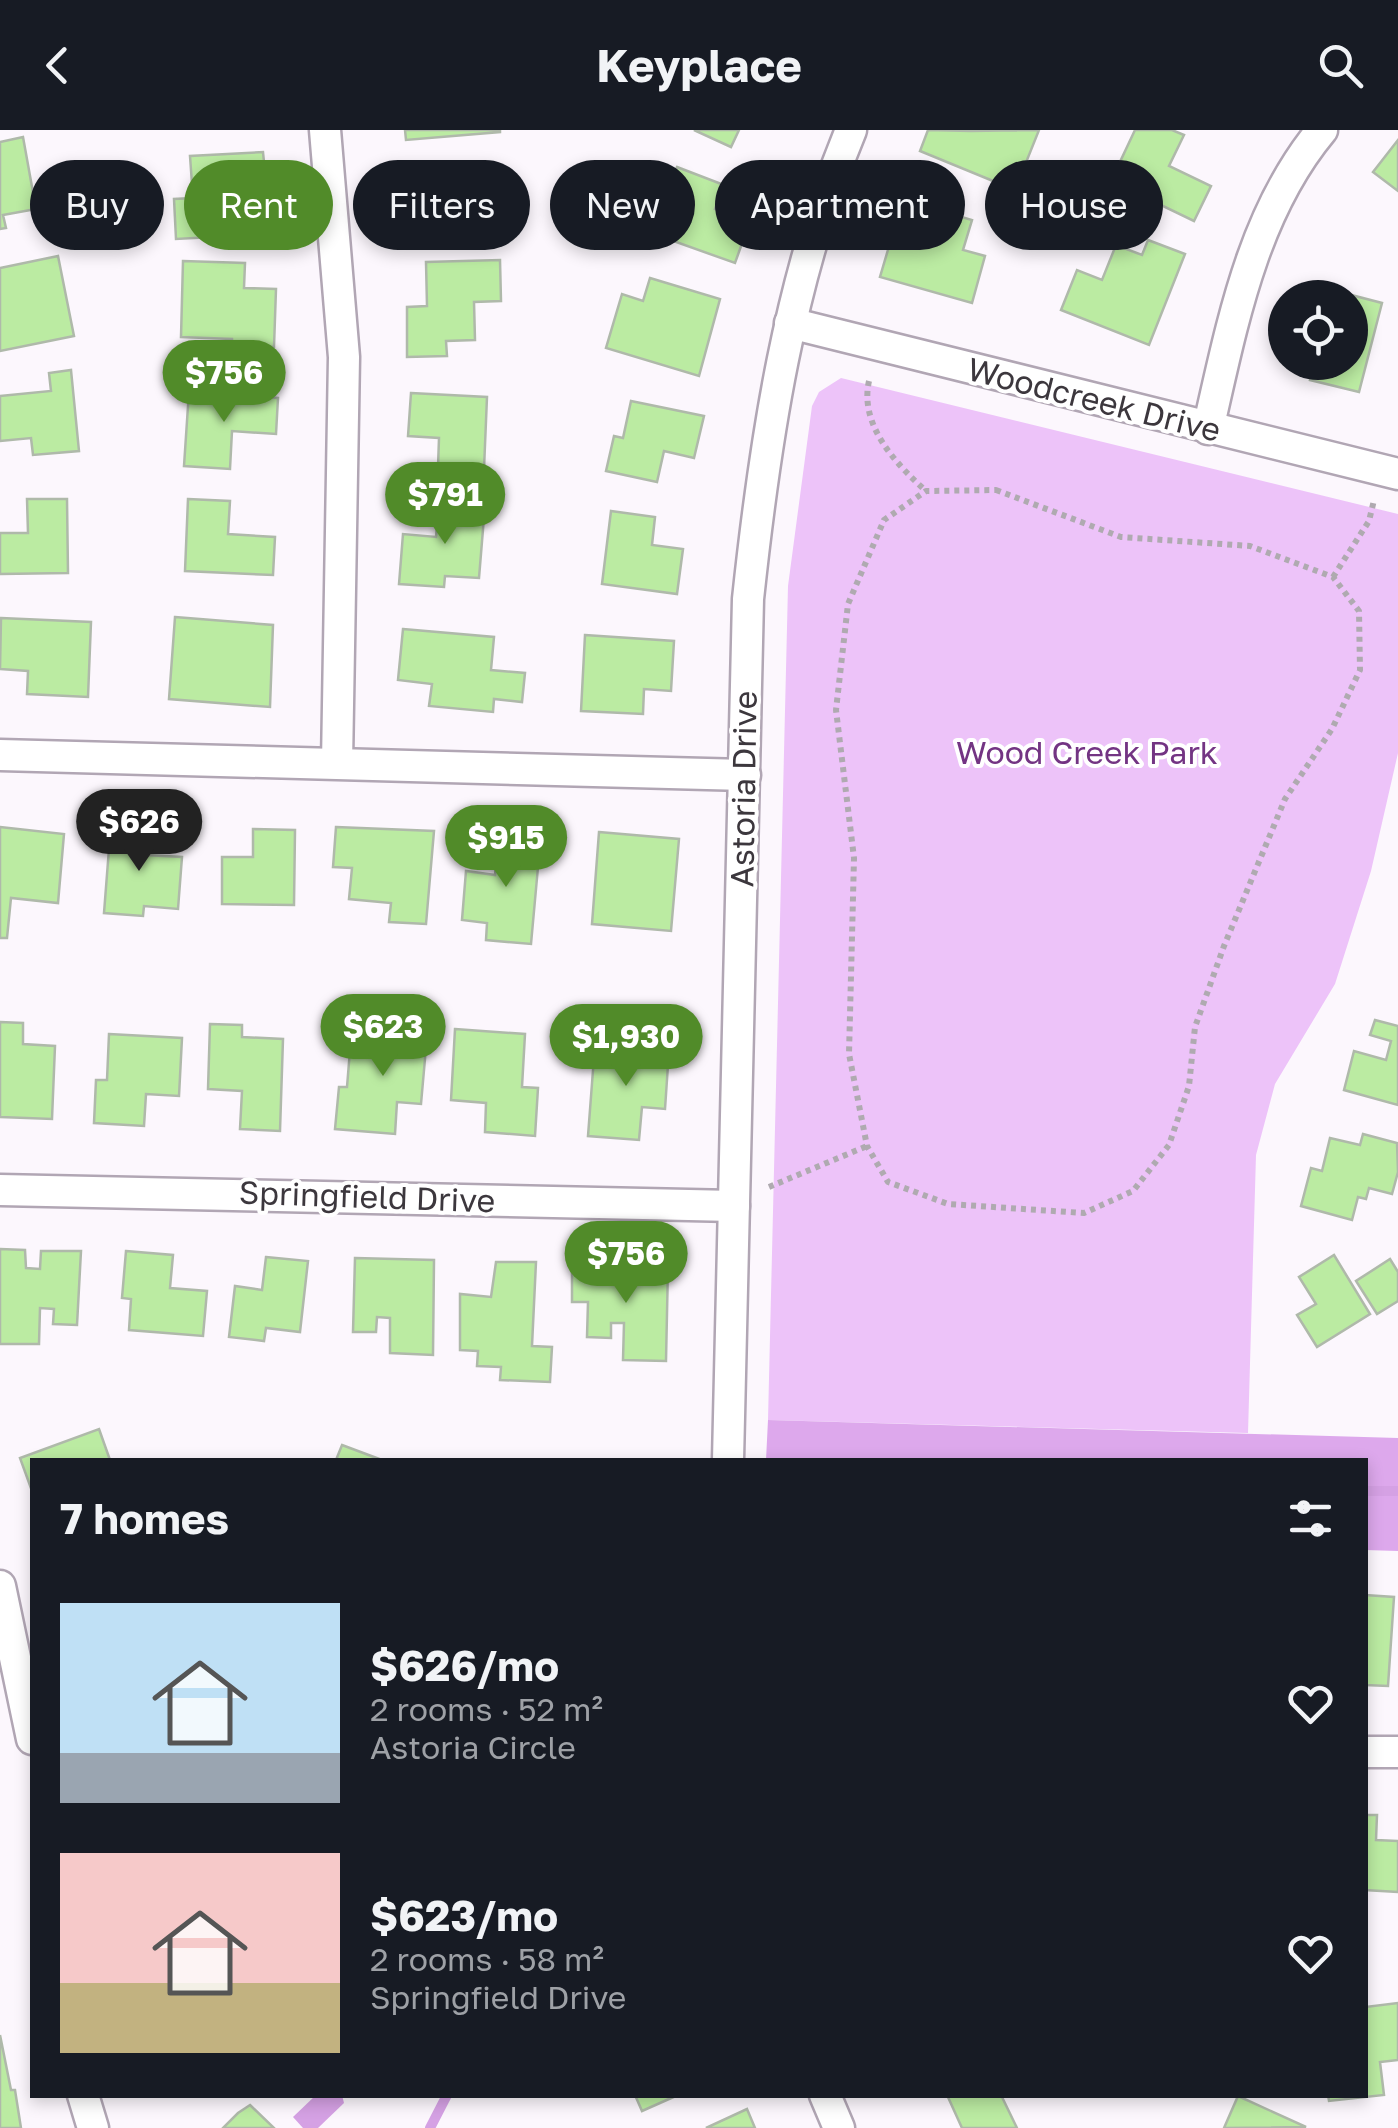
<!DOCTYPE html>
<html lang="en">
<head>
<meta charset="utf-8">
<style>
	:root { --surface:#171b24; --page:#242831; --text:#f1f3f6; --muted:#9ea1a6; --accent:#518b29 }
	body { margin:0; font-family:"Golos Text",sans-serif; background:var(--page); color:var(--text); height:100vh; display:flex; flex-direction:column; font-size:38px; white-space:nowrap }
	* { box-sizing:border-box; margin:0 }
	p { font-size:32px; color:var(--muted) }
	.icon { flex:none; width:55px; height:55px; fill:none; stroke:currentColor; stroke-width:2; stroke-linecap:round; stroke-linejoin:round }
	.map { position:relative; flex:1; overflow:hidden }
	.details { position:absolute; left:30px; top:1328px; width:1338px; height:640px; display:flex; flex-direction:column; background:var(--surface); border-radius:0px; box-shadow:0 5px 15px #0003 }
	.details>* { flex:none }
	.hud { position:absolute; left:30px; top:30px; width:1340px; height:90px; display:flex; gap:20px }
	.fabs { position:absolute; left:1268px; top:150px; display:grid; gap:20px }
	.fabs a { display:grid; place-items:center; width:100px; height:100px; border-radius:50%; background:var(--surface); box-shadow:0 5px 15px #0003; font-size:50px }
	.price { position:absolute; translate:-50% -85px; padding:0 22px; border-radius:35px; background:var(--accent); color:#fff; font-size:32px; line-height:65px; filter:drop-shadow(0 2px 5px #0008) }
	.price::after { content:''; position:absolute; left:50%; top:60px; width:30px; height:22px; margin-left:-15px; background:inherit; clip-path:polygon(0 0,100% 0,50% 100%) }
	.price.active { background:#222; color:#fff }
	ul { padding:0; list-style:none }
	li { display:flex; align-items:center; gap:30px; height:250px; padding:0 30px }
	li span { display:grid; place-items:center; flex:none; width:280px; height:200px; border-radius:0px; color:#555 }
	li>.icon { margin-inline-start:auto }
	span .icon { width:120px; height:120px; fill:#fffc; stroke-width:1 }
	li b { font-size:42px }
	h2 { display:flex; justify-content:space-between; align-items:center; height:120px; padding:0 30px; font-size:42px }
	.pill { padding:0 35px; border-radius:45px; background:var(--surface); box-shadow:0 5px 15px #0003; font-size:35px; line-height:90px }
	.pill.active { background:var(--accent); color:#fff }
	header { display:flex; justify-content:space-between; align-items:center; height:130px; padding:0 30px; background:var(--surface); font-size:45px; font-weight:700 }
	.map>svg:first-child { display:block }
</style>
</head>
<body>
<header><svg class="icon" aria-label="back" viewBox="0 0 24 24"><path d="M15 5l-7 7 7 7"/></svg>Keyplace<svg class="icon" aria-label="search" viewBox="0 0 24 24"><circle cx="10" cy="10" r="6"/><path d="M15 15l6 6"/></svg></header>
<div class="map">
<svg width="1398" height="1998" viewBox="0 0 1398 1998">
	<rect width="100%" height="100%" fill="#fcf7fd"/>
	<!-- green -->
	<polygon fill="#edc3f9" points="841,248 1398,384 1398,623 1371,741 1335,854 1275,954 1256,1025 1248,1303 768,1290 788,456 812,276 819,262"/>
	<!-- forest -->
	<polygon fill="#dda8ec" points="768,1290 1398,1308 1398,1421 1365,1420 1365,1330 766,1330"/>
	<!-- water -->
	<polygon fill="#d5a1e4" points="316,1965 342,1965 344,1973 318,1998 303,1998 293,1987"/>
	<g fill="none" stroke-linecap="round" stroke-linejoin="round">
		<!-- stream -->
		<g stroke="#d5a1e4" stroke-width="10">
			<polyline points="1365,1361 1398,1361"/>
			<polyline points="430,1998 447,1965"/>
		</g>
	</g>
	<!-- building -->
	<g fill="#bbeba2" stroke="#afb9aa" stroke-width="2.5">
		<polygon points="405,0 500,0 500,2 406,10"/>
		<polygon points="694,0 739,0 731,17"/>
		<polygon points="928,0 971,1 1039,0 1015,60 920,21"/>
		<polygon points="1135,0 1172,0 1184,5 1169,36 1211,56 1194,91 1111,51"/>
		<polygon points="23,7 36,79 3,85 6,98 0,99 0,12"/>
		<polygon points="1398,10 1398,61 1373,42"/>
		<polygon points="263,22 271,104 176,109 174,69 193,68 190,26"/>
		<polygon points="399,35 468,37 468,49 494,50 492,112 397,109"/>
		<polygon points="677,37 724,55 715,79 750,91 735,133 665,108 675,83 662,78"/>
		<polygon points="907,55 942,66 938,80 972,90 963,120 985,126 972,173 880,147"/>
		<polygon points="1148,110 1185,124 1149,215 1061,180 1077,140 1102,150 1116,115 1142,125"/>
		<polygon points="58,126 74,206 0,221 0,138"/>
		<polygon points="500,130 501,171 474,172 475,210 446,211 447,226 407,227 407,177 427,176 426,132"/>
		<polygon points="183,131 245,133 244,158 276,159 274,217 232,215 232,209 181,207"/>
		<polygon points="650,148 720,169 699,246 606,218 622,164 643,171"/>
		<polygon points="1309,154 1382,173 1359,262 1310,250 1315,232 1350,232 1350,168 1305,168"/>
		<polygon points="71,240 79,321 33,325 31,308 0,311 0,266 51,261 49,243"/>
		<polygon points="189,261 278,268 276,304 232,301 230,339 184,336"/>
		<polygon points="411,263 487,267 484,339 438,337 439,308 408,306"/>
		<polygon points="631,271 704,286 694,328 664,321 657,352 606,341 614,306 623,308"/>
		<polygon points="27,369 67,369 68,443 0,444 0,403 28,403"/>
		<polygon points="188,369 230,371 228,404 275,407 273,445 185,441"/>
		<polygon points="439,371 485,375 479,448 445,446 444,457 399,454 403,404 436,407"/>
		<polygon points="611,381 655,387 652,415 683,419 677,464 602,454"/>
		<polygon points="175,487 273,495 270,577 169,569"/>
		<polygon points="1,488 91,492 88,567 27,564 28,541 0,539"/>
		<polygon points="403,499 494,507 491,540 525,543 522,572 494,569 493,582 429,576 432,554 398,550"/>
		<polygon points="585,505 674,511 671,561 644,559 643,584 581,581"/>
		<polygon points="111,693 148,696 146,725 182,727 178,779 144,776 143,786 104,783"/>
		<polygon points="0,697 64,704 58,773 11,768 7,808 0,808"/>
		<polygon points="336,697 434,701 426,794 389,792 391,773 349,769 352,738 333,737"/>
		<polygon points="253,699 295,700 294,775 222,774 222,727 253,727"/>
		<polygon points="499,700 541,704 531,814 486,810 487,793 462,790 466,741 495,745"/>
		<polygon points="599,702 679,709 671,801 592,794"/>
		<polygon points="1375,890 1398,896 1398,975 1344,960 1354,921 1386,930 1391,911 1370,905"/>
		<polygon points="0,892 23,893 23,914 55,916 52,989 0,987"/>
		<polygon points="390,892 428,895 421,974 397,972 395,1004 335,999 339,957 347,957 351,908 389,912"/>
		<polygon points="210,894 242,895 242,907 283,909 280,1001 240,999 242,961 208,959"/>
		<polygon points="455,899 525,904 522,957 538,958 535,1006 485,1002 486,973 451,970"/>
		<polygon points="109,904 182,908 179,966 146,964 144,996 94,993 96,950 107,950"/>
		<polygon points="595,914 669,920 665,979 642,977 639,1010 588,1006"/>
		<polygon points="1363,1004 1397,1013 1398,1042 1392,1064 1369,1058 1366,1069 1358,1067 1352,1090 1301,1076 1311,1038 1322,1041 1330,1008 1360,1015"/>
		<polygon points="0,1119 25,1120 26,1138 40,1139 41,1121 81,1121 77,1195 53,1194 54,1179 40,1178 39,1214 0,1214"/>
		<polygon points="126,1121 173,1125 170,1158 207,1161 203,1206 129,1200 131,1169 122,1168"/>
		<polygon points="1334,1125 1370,1184 1317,1217 1297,1185 1316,1174 1299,1147"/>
		<polygon points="266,1127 308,1131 300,1202 266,1198 264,1211 229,1207 235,1156 262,1160"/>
		<polygon points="355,1128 434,1130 433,1225 390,1223 390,1188 377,1187 376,1202 353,1202"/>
		<polygon points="1390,1129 1398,1142 1398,1171 1377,1184 1356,1151"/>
		<polygon points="496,1132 536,1132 532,1216 552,1217 550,1252 500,1250 501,1237 477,1236 478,1221 460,1220 460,1164 491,1167"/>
		<polygon points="572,1134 627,1135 626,1154 634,1153 634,1136 668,1136 666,1231 623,1230 624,1193 611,1193 611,1208 587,1207 588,1172 572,1172"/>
		<polygon points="99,1299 110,1330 32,1330 32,1361 20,1328"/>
		<polygon points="342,1315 382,1330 336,1330"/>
		<polygon points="1365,1465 1394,1467 1388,1556 1365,1555"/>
		<polygon points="1365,1685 1377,1685 1376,1710 1398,1711 1398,1762 1365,1760"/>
		<polygon points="1398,1873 1398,1930 1380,1932 1384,1965 1329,1971 1328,1965 1365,1965 1365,1877"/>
		<polygon points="0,1905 11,1960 15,1960 21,1998 0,1998"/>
		<polygon points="635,1965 678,1965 642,1981"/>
		<polygon points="952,1965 1001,1965 1017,1998 962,1998 948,1967"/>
		<polygon points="1238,1966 1306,1997 1224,1998"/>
		<polygon points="250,1975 274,1998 223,1998 238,1983"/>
		<polygon points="747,1979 755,1998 706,1998"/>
	</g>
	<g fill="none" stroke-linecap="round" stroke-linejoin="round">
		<defs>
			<g id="minor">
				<polyline points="325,0 344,227 337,633"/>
				<polyline points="790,193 1398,344"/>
				<path d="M1208 299C1232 195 1252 84 1322 0"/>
				<polyline points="0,625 745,645"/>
				<polyline points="0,1060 734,1076"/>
				<path d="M728 1330 748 469C765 310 789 149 851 0"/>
				<polyline points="0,1456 32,1609"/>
				<polyline points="1365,1622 1398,1622"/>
				<polyline points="83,1965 93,1998"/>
				<polyline points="825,1965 839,1998"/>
			</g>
		</defs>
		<!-- minor casing -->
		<use href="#minor" stroke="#b1a6b4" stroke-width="35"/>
		<!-- path -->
		<g stroke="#afaab0" stroke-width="6" stroke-dasharray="5 5" stroke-linecap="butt">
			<path d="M869 251C859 295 896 334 926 361"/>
			<polygon points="996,360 1121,407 1250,416 1333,447 1359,481 1360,540 1332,599 1285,669 1224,816 1195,897 1189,956 1169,1015 1133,1061 1084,1083 948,1074 888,1052 867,1016 849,924 854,728 836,580 848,474 884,390 926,361"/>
			<polyline points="1333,447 1369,391 1374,370"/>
			<polyline points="769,1057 867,1016"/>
		</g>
		<!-- minor -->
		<use href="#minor" stroke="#fff" stroke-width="30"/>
	</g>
	<g text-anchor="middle" stroke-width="8" stroke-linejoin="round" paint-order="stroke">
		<!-- street labels -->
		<g font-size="32" fill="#3c373d" stroke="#fff">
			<text transform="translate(1094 270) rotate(14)" y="11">Woodcreek Drive</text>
			<text transform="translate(744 659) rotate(-89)" y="11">Astoria Drive</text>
			<text transform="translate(367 1067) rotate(2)" y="11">Springfield Drive</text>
		</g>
		<!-- park labels -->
		<g font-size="32" fill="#733483" stroke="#fff">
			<text x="1087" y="634">Wood Creek Park</text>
		</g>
	</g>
</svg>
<div class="fabs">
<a><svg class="icon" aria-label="locate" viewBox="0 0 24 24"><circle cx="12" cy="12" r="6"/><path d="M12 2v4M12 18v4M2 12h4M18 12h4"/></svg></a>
</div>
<b class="price" style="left:224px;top:295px">$756</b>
<b class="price" style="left:445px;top:417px">$791</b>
<b class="price active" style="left:139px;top:744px">$626</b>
<b class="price" style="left:506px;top:760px">$915</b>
<b class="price" style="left:383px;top:949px">$623</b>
<b class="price" style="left:626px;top:959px">$1,930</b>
<b class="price" style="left:626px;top:1176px">$756</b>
<div class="hud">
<a class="pill">Buy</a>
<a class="pill active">Rent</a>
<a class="pill">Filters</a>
<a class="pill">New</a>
<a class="pill">Apartment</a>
<a class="pill">House</a>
</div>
<section class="details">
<h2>7 homes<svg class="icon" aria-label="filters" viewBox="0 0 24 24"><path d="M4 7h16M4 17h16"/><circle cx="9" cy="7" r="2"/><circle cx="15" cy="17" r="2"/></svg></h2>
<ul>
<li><span style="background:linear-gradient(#bfe0f5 75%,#9aa5b1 0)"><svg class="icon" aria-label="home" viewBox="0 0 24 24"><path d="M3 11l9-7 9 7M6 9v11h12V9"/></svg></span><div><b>$626/mo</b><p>2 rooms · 52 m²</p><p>Astoria Circle</p></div><svg class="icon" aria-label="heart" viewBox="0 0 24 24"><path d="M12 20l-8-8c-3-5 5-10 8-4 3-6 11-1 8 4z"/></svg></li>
<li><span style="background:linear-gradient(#f6c9c9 65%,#c2b280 0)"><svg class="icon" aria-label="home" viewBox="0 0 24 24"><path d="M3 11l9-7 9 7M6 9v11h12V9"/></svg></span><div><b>$623/mo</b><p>2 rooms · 58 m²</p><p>Springfield Drive</p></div><svg class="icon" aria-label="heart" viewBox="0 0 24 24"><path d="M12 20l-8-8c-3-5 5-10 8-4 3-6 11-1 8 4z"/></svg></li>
</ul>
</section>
</div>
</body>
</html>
